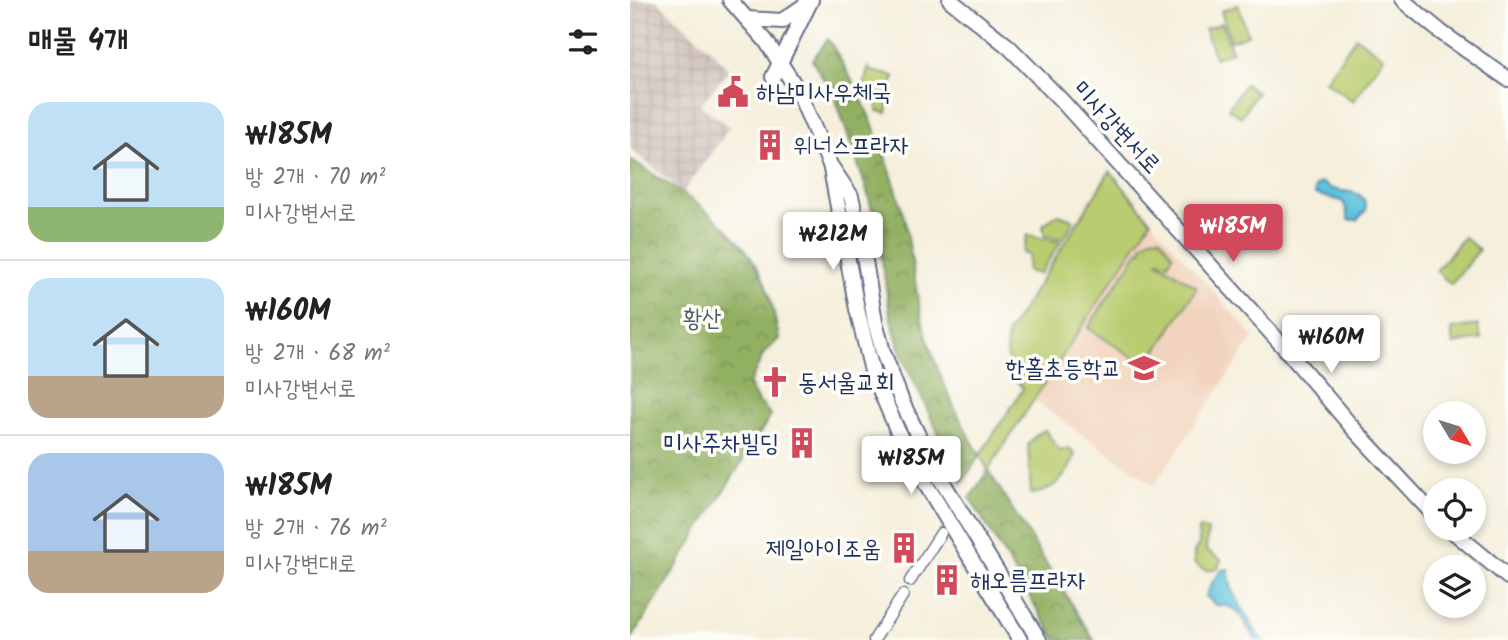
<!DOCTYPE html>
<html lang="ko">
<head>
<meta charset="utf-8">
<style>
	:root { --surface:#fff; --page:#f2f2f2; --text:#222; --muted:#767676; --line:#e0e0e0; --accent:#d1495b }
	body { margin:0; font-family:Kalam,"Poor Story",sans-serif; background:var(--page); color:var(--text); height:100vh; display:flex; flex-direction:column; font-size:26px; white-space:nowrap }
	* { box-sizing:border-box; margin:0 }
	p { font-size:23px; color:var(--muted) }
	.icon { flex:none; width:38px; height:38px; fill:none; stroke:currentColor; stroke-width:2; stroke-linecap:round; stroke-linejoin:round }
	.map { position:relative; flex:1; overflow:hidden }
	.details { display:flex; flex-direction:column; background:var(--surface); width:630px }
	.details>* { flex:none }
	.needle { width:46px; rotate:128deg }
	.buttons { position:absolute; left:793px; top:401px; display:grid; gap:14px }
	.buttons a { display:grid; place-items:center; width:63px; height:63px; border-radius:50%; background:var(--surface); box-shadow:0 4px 10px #0003; font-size:35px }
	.price { position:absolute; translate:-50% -60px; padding:0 16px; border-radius:7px; background:#fff; color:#222; font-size:23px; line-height:46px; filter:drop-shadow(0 2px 4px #0008) }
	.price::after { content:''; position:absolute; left:50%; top:42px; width:21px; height:16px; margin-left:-10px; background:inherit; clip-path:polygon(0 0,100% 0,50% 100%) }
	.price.selected { background:var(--accent); color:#fff }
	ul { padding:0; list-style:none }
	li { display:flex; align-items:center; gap:21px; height:175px; padding:0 28px }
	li+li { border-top:2px solid var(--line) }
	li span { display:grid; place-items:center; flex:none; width:196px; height:140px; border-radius:21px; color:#555 }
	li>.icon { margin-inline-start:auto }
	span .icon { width:84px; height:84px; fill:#fffc; stroke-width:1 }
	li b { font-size:30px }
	h2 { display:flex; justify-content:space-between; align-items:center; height:84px; padding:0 28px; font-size:30px }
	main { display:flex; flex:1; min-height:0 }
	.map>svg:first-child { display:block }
</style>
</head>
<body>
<main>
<section class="details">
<h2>매물 4개<svg class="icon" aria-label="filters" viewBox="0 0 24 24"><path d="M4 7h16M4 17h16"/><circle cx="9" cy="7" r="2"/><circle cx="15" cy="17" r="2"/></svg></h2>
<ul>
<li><span style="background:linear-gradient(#bfe0f5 75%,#8fb573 0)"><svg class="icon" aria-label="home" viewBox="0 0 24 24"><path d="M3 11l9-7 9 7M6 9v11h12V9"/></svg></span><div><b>₩185M</b><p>방 2개 · 70 m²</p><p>미사강변서로</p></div></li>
<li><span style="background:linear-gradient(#bfe0f5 70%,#b9a48a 0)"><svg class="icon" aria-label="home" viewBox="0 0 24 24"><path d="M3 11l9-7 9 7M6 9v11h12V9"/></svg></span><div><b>₩160M</b><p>방 2개 · 68 m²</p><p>미사강변서로</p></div></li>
<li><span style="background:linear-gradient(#a9c7e8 70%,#b9a48a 0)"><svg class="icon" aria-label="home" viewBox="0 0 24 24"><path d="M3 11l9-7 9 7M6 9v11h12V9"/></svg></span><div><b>₩185M</b><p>방 2개 · 76 m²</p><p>미사강변대로</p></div></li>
</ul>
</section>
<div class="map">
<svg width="878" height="640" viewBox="0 0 878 640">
	<defs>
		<pattern id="industrial-grid" width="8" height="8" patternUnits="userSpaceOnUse" patternTransform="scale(1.75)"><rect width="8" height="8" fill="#cfc0ba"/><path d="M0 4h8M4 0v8" fill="none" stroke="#b1a5a2"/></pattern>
		<pattern id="forest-crowns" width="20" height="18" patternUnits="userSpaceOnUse" patternTransform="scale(1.75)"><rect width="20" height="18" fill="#92b062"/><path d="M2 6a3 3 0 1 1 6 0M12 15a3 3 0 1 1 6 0" fill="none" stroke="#769054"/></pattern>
	</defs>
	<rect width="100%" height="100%" fill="#fdfcf7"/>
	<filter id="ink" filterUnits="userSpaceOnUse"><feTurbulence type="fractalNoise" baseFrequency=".0143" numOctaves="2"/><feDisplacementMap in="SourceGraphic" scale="14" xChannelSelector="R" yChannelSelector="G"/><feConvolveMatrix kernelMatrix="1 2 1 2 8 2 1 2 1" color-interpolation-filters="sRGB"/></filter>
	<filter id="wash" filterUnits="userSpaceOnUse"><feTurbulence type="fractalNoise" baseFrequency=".00686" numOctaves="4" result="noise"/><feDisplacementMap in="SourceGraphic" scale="28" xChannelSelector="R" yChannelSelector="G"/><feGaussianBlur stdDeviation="1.57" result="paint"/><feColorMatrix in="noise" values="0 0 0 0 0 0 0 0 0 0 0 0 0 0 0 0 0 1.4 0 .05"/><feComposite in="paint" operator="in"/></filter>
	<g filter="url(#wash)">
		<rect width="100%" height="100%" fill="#f5efdc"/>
		<!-- built -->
		<polygon fill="#f2d4be" points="521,221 624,337 524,485 404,400"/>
		<!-- industrial -->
		<polygon fill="url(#industrial-grid)" points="0,0 26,0 83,52 99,70 70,105 100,127 53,192 0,149"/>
		<!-- forest -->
		<g fill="url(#forest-crowns)" stroke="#567060" stroke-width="2">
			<path d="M198 39C232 92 255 148 272 209 281 243 283 279 291 314 302 364 324 411 350 455L332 483 271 354 260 314 248 233 237 191 205 98 182 60Z"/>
			<path d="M0 159C46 189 108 225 132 276 141 296 145 318 149 339L134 353 119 384 127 400 141 415 1 640Z"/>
			<polygon points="358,470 464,640 426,640 421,632 340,498"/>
		</g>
		<!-- green -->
		<g fill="#b9cc70" stroke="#6a7e67" stroke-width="2">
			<polygon points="608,5 618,35 601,41 591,11"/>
			<polygon points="592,23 602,52 585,58 575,29"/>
			<polygon points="726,37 754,57 723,101 695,81"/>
			<polygon points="238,67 241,71 264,76 257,113 247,111 248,96 234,86"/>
			<polygon points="615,84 627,92 611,117 598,109"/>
			<path d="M480 171 521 221 358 470 350 455 393 389C379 371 374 355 378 333Z"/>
			<polygon points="427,215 441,218 444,221 433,239 415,236 413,225"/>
			<polygon points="397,235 431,242 409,274 397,271 399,255 393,253"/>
			<polygon points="530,237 543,255 538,263 527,261 567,287 517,366 458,328 509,250 512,251 512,245 521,238"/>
			<polygon points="834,237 849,250 821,284 806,271"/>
			<polygon points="848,325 851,339 823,344 821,329"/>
			<path d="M415 430 430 451 439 448 445 455C438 476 423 492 401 494L398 445 406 435Z"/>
			<path d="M568 529 578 530 576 550 591 560 588 568C578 573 572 570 564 563V552L569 544Z"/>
		</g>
		<!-- water -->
		<g fill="#5fc3dd" stroke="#3d799e" stroke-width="2">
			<path d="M691 182C696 186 700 189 707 190 720 193 736 190 736 210L727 220H719C715 213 718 207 712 201L685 194V187Z"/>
			<path d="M598 569 602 591 628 635 633 640H626C612 623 613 604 585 605L576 596 582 583 592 570Z"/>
		</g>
	</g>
	<g filter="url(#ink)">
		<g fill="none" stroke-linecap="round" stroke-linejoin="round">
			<defs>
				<g id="street">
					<polyline points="280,581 311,533"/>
					<polyline points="244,640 273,595"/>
				</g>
				<g id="secondary">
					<polyline points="100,0 136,41 167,89 200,165 221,196 233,249 245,322 253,352 272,402 304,468 409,640"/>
					<polyline points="320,0 379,47 432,101 653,346 722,427 805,516"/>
					<polyline points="772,0 812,33 878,79"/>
					<polyline points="118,19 152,21 178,3"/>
					<polyline points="143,77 181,0"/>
					<polyline points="201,169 227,309 242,371 277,453 390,640"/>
					<polyline points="819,528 878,577"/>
				</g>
			</defs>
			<!-- street casing -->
			<use href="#street" stroke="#67728a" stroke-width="13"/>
			<!-- secondary casing -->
			<use href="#secondary" stroke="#67728a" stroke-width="18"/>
			<!-- street -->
			<use href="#street" stroke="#fff" stroke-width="10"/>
			<!-- secondary -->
			<use href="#secondary" stroke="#fff" stroke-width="14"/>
		</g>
	</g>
	<!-- icons -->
	<defs>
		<symbol id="civic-bare" viewBox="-9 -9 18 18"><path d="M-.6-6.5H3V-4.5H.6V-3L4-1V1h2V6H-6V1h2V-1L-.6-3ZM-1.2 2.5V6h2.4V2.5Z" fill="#d1495b" stroke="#fdfcf7" stroke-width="2.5" paint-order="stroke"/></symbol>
		<symbol id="building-bare" viewBox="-9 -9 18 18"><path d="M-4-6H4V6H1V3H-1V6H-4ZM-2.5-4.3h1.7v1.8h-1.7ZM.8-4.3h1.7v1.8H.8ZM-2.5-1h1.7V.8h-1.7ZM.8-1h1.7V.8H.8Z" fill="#d1495b" stroke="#fdfcf7" stroke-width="2.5" paint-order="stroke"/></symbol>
		<symbol id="school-bare" viewBox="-9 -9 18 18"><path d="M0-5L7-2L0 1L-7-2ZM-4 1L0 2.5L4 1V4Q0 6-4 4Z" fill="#d1495b" stroke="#fdfcf7" stroke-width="2.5" paint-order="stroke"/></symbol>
		<symbol id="church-bare" viewBox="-9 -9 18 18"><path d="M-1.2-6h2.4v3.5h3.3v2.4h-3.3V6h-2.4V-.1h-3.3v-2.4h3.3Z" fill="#d1495b" stroke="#fdfcf7" stroke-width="2.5" paint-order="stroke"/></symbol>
	</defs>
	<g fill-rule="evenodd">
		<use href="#civic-bare" x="81" y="70" width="44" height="44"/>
		<use href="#building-bare" x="118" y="123" width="44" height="44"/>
		<use href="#school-bare" x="492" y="346" width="44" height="44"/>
		<use href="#church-bare" x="123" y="360" width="44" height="44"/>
		<use href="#building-bare" x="150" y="421" width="44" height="44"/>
		<use href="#building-bare" x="252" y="526" width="44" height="44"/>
		<use href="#building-bare" x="295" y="558" width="44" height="44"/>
	</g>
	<g text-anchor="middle" stroke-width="7" stroke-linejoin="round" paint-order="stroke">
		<!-- poi labels -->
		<g font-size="24" fill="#1b2f5e" stroke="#fdfcf7" text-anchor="start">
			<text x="126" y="100">하남미사우체국</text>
			<text x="163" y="153">위너스프라자</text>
			<text x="491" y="376" text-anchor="end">한홀초등학교</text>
			<text x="168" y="390">동서울교회</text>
			<text x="149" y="451" text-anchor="end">미사주차빌딩</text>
			<text x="251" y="556" text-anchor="end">제일아이조움</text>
			<text x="340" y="588">해오름프라자</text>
		</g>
		<!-- street labels -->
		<g font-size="24" fill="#1b2f5e" stroke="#fdfcf7">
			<text transform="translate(487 127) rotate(47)" y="8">미사강변서로</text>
		</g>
		<!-- park labels -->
		<g font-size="24" fill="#4a5e63" stroke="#fdfcf7">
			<text x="72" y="326">황산</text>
		</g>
	</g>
</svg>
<div class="buttons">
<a><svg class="needle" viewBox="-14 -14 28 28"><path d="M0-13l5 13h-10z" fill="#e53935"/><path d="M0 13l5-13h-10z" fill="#767676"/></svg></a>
<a><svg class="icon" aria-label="locate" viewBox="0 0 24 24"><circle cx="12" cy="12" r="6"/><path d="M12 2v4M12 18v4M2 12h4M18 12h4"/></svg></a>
<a><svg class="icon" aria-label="layers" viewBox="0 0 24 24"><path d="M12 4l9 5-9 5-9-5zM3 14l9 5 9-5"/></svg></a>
</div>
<b class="price selected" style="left:603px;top:264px">₩185M</b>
<b class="price" style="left:203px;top:272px">₩212M</b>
<b class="price" style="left:701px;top:375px">₩160M</b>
<b class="price" style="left:281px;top:496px">₩185M</b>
</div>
</main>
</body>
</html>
